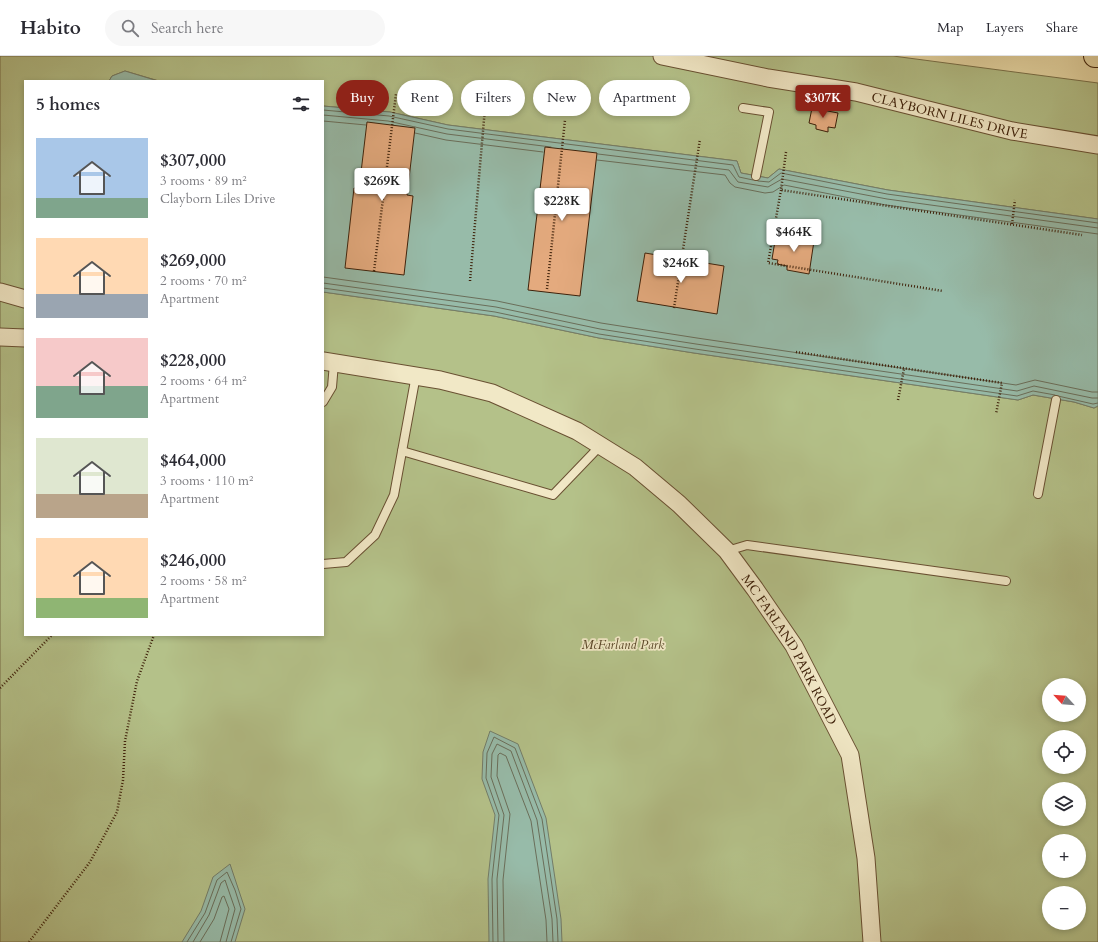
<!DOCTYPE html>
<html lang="en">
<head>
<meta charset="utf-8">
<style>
	:root { --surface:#fff; --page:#f7f7f7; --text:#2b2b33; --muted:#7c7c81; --line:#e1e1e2; --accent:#8f2418 }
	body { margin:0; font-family:Cardo,serif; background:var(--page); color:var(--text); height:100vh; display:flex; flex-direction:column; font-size:15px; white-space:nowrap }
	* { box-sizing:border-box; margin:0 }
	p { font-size:13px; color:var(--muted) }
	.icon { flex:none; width:22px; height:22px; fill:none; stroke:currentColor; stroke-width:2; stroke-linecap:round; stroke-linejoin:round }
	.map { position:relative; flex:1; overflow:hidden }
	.drawer { position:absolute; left:24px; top:24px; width:300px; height:556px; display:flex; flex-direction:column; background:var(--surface); border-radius:0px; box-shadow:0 2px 6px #0003 }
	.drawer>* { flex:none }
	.hud { position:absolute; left:336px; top:24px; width:380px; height:36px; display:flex; gap:8px }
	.needle { width:26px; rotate:296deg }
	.fabs { position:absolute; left:1042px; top:622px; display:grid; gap:8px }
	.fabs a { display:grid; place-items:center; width:44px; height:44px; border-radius:50%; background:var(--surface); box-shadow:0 2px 6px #0003; font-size:20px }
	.price { position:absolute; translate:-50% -34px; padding:0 9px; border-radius:4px; background:#fff; color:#222; font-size:13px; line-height:26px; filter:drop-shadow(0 1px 2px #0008) }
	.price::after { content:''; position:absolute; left:50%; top:24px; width:12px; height:9px; margin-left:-6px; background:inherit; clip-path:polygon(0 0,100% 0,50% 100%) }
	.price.active { background:var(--accent); color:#fff }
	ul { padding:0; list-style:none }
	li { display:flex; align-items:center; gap:12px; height:100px; padding:0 12px }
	li span { display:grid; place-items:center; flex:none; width:112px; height:80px; border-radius:0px; color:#555 }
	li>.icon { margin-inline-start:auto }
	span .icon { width:48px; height:48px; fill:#fffc; stroke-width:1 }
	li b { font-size:17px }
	h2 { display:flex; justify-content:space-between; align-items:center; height:48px; padding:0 12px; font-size:17px }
	.chip { padding:0 14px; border-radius:18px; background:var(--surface); box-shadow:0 2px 6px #0003; font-size:14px; line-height:36px }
	.chip.active { background:var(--accent); color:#fff }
	header { display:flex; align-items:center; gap:24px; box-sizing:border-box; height:56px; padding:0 20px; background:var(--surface); border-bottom:1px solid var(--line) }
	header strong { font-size:19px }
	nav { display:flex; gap:22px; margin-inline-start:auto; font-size:14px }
	.search { width:280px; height:36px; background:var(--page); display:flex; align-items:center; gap:10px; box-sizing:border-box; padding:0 14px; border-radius:22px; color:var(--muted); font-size:15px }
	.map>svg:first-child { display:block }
</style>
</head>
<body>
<header>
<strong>Habito</strong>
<div class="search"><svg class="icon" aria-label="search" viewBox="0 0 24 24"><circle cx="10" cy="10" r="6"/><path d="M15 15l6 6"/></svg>Search here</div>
<nav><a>Map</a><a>Layers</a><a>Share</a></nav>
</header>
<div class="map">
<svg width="1098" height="886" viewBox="0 0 1098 886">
	<rect width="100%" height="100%" fill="#e9dba8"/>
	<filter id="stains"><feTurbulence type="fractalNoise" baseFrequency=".005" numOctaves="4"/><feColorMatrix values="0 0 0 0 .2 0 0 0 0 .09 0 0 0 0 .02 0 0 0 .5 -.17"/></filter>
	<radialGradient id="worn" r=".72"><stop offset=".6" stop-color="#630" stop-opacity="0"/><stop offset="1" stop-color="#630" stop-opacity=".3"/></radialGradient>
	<!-- green -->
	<path fill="#b4c189" stroke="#79714a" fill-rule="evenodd" d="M0 0H893L1098 27V163L888 134 779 113 768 122 741 117 737 105 448 69 390 56 323 50V25H159L125 15 112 20 109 25H25V579H323V236L494 260 599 282 694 297 1018 344 1033 339 1074 346 1094 352 1098 350V886H0ZM1049 629H1079V659H1049ZM1049 681H1079V711H1049ZM1049 733H1079V763H1049ZM1049 785H1079V815H1049ZM1049 837H1079V867H1049Z"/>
	<!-- water -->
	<g fill="#97bba9" stroke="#737d69">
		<polygon points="125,15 158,25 159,25 109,25 112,20"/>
		<polygon points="323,50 390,56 448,69 737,105 741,117 768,122 779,113 888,134 1098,163 1098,350 1094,352 1074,346 1033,339 1018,344 694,297 599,282 494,260 323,236"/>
		<polygon points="490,675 518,688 546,762 561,863 562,886 489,886 488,823 495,759 482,723 483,696"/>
		<polygon points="230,808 245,853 235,886 182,886 201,855 213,821"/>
	</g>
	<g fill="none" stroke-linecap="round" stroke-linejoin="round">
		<!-- shore -->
		<g stroke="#6a6e5a" stroke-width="1">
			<polyline points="323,54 389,60 448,73 733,109 739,121 753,124"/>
			<polyline points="323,59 388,65 415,71"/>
			<polyline points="323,65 366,69"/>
			<polyline points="415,71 447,78 551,91"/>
			<polyline points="415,77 446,84 543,96"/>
			<polyline points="598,98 729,114 738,126 768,131 782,123 887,143 1098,172"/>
			<polyline points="597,104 725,119 730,127 735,131 765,137 773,136 784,129 886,149 1098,178"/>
			<polyline points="758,125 769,126 781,117 887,138 1098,167"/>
			<polyline points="323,221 497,245 601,267 697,282 1016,329 1035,324 1092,336 1098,336"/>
			<polyline points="323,227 496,251 600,273 696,288 1017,335 1034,330 1092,342 1098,342"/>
			<polyline points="323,232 495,256 599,278 695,293 1017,340 1033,335 1055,339"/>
			<polyline points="1058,340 1093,348 1098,347"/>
			<polyline points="187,886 205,857 217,824 227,816 235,834 241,853 231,886"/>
			<polyline points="193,886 209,859 221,827 225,824 235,853 226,886"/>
			<polyline points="200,886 214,863 222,841 224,840 229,853 220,886"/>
			<polyline points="493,886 492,823 499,759 486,722 487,697 494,681 515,692 542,763 557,863 558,886"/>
			<polyline points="498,886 497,823 504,759 491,721 492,698 497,688 511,695 537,764 552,863 553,886"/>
			<polyline points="504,886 503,824 510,758 497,720 498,699 500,697 506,700 531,765 546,864 547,886"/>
		</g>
	</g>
	<!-- building -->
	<g fill="#e4aa7e" stroke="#3e210a">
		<polygon points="812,52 838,57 835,72 828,71 828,76 816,73 816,69 809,67"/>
		<polygon points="367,66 415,72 407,139 413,140 404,219 345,212 354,132 359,133"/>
		<polygon points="545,91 597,97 580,240 528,234"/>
		<polygon points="776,179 814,185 809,218 787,214 787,210 777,208 778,204 772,203"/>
		<polygon points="645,197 724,210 717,258 637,245"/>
	</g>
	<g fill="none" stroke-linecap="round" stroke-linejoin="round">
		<defs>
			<g id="lane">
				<polyline points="743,52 769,56 756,120"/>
				<polyline points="323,346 332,331 334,307"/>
				<polyline points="402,395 553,439 601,389"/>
				<polyline points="1038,438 1056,344"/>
				<polyline points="727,495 747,489 1006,525"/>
				<polyline points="323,508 346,506 375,479 394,439 416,319"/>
			</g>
			<g id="street">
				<path id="s1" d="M662 0 768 22 856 36 1012 75 1098 89"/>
				<polyline points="0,236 25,243"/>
				<polyline points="0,281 25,282"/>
				<path id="s2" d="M323 305 440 324 492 337 577 375 635 411 679 448 727 495 755 533 794 590 850 699 866 802 872 886"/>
			</g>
			<polyline id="highway" points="1095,0 1098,0"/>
		</defs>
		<!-- lane casing -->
		<use href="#lane" stroke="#695032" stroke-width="10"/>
		<!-- street casing -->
		<use href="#street" stroke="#695032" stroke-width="19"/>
		<!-- highway casing -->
		<use href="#highway" stroke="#3e210a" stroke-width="24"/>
		<!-- path -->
		<g stroke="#3e210a" stroke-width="2.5" stroke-dasharray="1 2" stroke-linecap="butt">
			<polyline points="124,25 124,22"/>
			<polyline points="786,96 781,134 1082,179"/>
			<polyline points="781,134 768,207 943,235"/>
			<polyline points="1012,168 1015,144"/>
			<polyline points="374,215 396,38"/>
			<polyline points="470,225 485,52"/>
			<polyline points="547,233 565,64"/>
			<polyline points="674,252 700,83"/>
			<polyline points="796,296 1002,327 996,358"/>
			<polyline points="898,344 904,313"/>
			<polyline points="0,632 52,579"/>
			<polyline points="29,886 90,806 117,756 123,724 125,685 137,625 154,579"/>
		</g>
		<!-- lane -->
		<use href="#lane" stroke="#f1e8c6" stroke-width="8"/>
		<!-- street -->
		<use href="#street" stroke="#f1e8c6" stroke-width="17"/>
		<!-- highway -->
		<use href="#highway" stroke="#e9dba8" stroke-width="22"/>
	</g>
	<g text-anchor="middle" stroke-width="3.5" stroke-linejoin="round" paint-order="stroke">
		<!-- street labels -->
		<g font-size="13" fill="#3e210a" stroke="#f1e8c6">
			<text dy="5" stroke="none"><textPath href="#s1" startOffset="294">CLAYBORN LILES DRIVE</textPath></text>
			<text dy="5" stroke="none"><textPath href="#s2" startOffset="575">MC FARLAND PARK ROAD</textPath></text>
		</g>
		<!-- park labels -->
		<g font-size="13" font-style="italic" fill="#5c492a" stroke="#f1e8c6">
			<text x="623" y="593">McFarland Park</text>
		</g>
	</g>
	<rect width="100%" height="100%" filter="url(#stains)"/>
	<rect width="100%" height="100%" fill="url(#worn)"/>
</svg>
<div class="fabs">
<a><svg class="needle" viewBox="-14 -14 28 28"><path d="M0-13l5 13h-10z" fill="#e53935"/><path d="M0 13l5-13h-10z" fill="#7c7c81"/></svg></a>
<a><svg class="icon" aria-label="locate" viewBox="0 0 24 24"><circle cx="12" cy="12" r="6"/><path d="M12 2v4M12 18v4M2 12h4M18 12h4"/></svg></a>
<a><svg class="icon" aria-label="layers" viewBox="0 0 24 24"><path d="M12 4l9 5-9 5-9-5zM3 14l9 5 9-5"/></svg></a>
<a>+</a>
<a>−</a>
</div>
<b class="price active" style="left:823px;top:63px">$307K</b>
<b class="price" style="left:382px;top:146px">$269K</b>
<b class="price" style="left:562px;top:166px">$228K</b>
<b class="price" style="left:794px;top:197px">$464K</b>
<b class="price" style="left:681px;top:228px">$246K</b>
<div class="hud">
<a class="chip active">Buy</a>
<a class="chip">Rent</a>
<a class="chip">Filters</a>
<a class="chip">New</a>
<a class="chip">Apartment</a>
</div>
<section class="drawer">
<h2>5 homes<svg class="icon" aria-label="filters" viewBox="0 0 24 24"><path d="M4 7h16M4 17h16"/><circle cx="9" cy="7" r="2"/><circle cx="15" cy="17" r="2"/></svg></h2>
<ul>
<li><span style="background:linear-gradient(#a9c7e8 75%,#7fa58c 0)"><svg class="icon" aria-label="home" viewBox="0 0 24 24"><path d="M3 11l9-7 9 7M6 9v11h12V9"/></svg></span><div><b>$307,000</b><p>3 rooms · 89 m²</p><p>Clayborn Liles Drive</p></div></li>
<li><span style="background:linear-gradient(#ffd9b3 70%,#9aa5b1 0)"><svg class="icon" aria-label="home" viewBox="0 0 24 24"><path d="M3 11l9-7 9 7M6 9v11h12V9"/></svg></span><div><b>$269,000</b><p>2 rooms · 70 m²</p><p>Apartment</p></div></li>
<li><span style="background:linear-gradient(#f6c9c9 60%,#7fa58c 0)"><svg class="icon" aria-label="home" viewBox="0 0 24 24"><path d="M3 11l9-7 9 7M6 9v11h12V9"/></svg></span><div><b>$228,000</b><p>2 rooms · 64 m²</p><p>Apartment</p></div></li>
<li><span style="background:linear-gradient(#dfe7d0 70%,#b9a48a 0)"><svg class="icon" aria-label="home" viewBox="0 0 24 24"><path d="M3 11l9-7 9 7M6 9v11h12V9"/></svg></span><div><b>$464,000</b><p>3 rooms · 110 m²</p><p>Apartment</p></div></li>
<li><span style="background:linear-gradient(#ffd9b3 75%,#8fb573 0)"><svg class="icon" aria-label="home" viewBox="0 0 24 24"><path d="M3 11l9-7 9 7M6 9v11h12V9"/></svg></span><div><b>$246,000</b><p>2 rooms · 58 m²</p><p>Apartment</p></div></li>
</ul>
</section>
</div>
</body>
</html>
